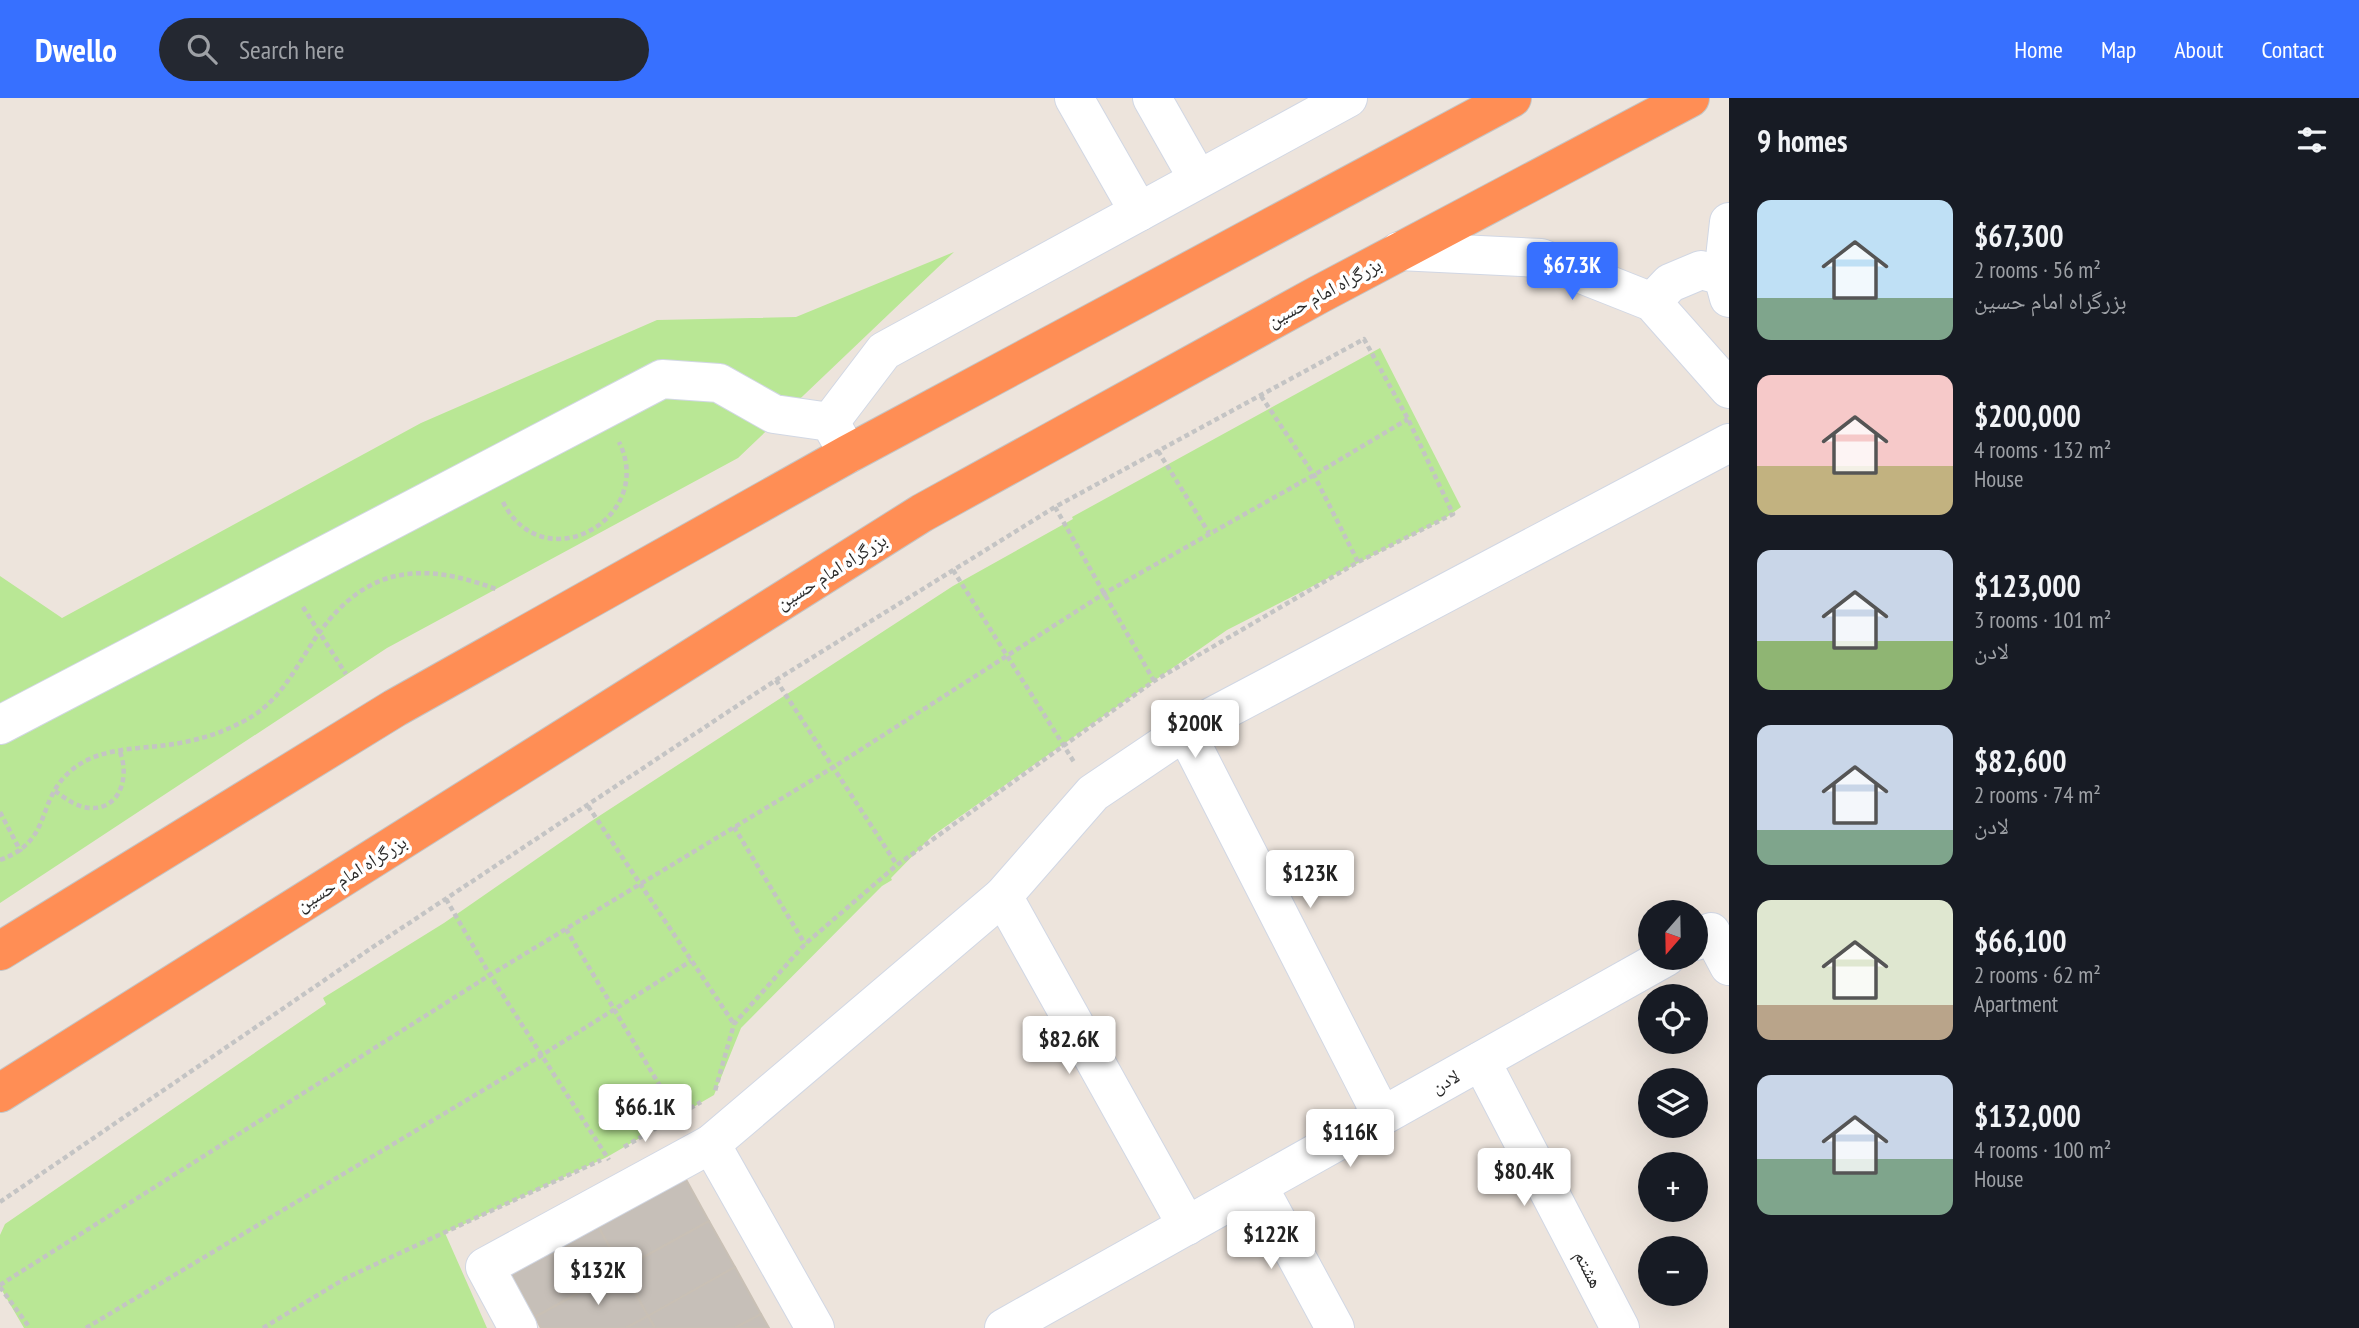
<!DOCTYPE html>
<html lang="en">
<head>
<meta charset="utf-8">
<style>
	:root { --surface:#171b24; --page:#242831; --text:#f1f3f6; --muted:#9ea1a6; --accent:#3770ff }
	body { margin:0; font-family:"PT Sans Narrow","Noto Naskh Arabic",sans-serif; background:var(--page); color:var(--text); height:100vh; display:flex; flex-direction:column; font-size:26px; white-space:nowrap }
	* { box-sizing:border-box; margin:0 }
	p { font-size:23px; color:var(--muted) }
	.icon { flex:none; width:38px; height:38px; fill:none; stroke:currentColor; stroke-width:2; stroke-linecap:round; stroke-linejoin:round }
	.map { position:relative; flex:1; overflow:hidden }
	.drawer { display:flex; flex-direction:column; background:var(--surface); width:630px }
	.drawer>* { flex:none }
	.needle { width:46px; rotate:200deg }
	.fabs { position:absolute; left:1638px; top:802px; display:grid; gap:14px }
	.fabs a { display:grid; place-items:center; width:70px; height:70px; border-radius:50%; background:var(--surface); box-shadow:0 7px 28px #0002; font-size:35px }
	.price { position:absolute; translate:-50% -60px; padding:0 16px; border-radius:7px; background:#fff; color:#222; font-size:23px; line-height:46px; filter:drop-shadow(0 2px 4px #0008) }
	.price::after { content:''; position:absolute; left:50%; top:42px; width:21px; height:16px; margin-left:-10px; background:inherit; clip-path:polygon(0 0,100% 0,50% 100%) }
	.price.active { background:var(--accent); color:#fff }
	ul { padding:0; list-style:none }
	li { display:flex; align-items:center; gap:21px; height:175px; padding:0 28px }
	li span { display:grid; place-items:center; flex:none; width:196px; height:140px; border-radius:14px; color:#555 }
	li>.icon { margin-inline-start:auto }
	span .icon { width:84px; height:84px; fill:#fffc; stroke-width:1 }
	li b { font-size:30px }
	h2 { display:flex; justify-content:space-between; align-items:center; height:84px; padding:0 28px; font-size:30px }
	header { display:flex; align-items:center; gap:42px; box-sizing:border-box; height:98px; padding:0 35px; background:var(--accent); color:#fff }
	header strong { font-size:33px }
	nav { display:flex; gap:38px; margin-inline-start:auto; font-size:24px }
	.search { width:490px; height:63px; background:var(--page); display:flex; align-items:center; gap:18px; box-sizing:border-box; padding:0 24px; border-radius:38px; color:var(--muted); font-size:26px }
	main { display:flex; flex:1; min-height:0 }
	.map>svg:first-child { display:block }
</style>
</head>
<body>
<header>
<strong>Dwello</strong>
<div class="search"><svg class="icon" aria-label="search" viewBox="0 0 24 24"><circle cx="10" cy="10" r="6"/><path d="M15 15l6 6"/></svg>Search here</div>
<nav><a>Home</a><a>Map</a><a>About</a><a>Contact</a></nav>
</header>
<main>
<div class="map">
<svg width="1729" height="1230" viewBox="0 0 1729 1230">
	<rect width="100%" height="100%" fill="#ede4dc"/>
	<!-- green -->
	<g fill="#b9e795">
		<polygon points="954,154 738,360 387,550 0,805 0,478 62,520 421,325 657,222 796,219"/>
		<polygon points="1380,250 1461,409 1444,421 1227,532 932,738 891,780 892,782 882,788 741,930 714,997 607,1059 445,1135 487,1230 24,1230 0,1189 0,1137 5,1126 326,906 323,900 444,825 590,724 953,488 1073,421 1072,419"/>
	</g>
	<!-- building -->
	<g fill="#c6bfb8" stroke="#c9c0b5" stroke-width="2">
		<polygon points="683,1076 709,1123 622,1171 596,1125"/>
		<polygon points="709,1123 735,1169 648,1218 622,1171"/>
		<polygon points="596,1125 622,1171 535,1219 509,1173"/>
		<polygon points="735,1169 761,1216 735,1230 655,1230 648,1218"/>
		<polygon points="622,1171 648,1218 626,1230 541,1230 535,1219"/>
		<polygon points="761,1216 769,1230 735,1230"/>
		<polygon points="648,1218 655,1230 626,1230"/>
	</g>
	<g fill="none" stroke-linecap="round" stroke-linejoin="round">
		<defs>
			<g id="minor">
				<polyline points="1074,0 1139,114"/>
				<polyline points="1152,0 1198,81"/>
				<polyline points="1729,124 1723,178 1729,200"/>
				<polyline points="1399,153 1541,160 1652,204 1729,291"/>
				<polyline points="1652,204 1670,185 1701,172 1723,178"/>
				<polyline points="830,324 884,253 1348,0"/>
				<polyline points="0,627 662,281 719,285 774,316 830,324 848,356"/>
				<polyline points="1185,633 1382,1018"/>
				<polyline points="1003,798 1187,1128"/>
				<polyline points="1696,843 1711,834 1729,868"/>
				<polyline points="1481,963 1620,1230"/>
				<polyline points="711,1046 1003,798 1093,695 1185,633 1729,345"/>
				<polyline points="1258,1088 1335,1230"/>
				<polyline points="518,1230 485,1169 711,1046 815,1230"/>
				<polyline points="1004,1230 1666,859"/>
			</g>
			<g id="highway">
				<polyline points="0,853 395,610 848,356 1512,0"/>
				<polyline points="0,995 922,415 1318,197 1690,0"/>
			</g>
		</defs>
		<!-- minor casing -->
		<use href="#minor" stroke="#d1d7e4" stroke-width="40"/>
		<!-- highway casing -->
		<use href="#highway" stroke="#c4c4c4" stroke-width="40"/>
		<!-- path -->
		<g stroke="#c4c4c4" stroke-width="4.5" stroke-dasharray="5 3.5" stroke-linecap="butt">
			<polyline points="1261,298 1314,377 1358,464"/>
			<polyline points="1158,353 1209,435"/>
			<path d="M503 404C543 484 657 420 619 344"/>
			<polyline points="1055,409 1154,583"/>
			<polyline points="953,472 1074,664"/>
			<polyline points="303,509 346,576"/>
			<polyline points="776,582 897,767"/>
			<path d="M55 693C66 701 77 709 90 710 122 712 130 675 119 652"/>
			<polyline points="588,708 734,926"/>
			<polyline points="0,714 21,754"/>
			<polyline points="734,729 805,846"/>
			<path d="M0 762C55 742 34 702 73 671 103 647 145 652 180 645 201 641 221 635 240 625 281 606 294 570 319 535 368 467 423 464 496 491"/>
			<polyline points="446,801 490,877 609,1062"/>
			<polyline points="566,831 678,1018"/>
			<polyline points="624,1049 701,1004"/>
			<polyline points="0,1104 370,851 776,582 1055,409 1364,241 1408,321 1453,416 1358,464 1154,583 897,767 805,846 734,926 715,993"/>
			<polyline points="0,1187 490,877 832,670 1105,495 1314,377 1408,321"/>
			<polyline points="0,1189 30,1230"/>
			<polyline points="86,1230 542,957 691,863"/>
			<polyline points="263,1230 346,1180 601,1062"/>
		</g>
		<!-- minor -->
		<use href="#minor" stroke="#fff" stroke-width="38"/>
		<!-- highway -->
		<use href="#highway" stroke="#ff8e55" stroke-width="38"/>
	</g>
	<g text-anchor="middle" stroke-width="7" stroke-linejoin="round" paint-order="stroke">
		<!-- street labels -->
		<g font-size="19" fill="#2b2b2b" stroke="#fff">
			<text transform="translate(1324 194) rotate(-28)" y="7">بزرگراه امام حسین</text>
			<text transform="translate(831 473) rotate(-32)" y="7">بزرگراه امام حسین</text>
			<text transform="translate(351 775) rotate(-32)" y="7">بزرگراه امام حسین</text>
			<text transform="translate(1445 983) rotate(-29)" y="7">لادن</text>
			<text transform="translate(1589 1171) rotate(63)" y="7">هشتم</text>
		</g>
	</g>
</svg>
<div class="fabs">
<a><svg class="needle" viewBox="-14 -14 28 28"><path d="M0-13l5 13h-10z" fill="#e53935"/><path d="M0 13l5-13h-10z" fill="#9ea1a6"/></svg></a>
<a><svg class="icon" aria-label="locate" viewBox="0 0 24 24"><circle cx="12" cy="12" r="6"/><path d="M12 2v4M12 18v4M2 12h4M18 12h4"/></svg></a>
<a><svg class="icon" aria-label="layers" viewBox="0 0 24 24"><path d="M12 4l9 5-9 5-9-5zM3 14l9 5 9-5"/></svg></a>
<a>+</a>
<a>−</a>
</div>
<b class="price active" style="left:1572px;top:204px">$67.3K</b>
<b class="price" style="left:1195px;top:662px">$200K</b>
<b class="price" style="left:1310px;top:812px">$123K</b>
<b class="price" style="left:1069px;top:978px">$82.6K</b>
<b class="price" style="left:645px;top:1046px">$66.1K</b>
<b class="price" style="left:1350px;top:1071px">$116K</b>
<b class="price" style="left:1524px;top:1110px">$80.4K</b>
<b class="price" style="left:1271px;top:1173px">$122K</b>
<b class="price" style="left:598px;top:1209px">$132K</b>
</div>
<section class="drawer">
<h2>9 homes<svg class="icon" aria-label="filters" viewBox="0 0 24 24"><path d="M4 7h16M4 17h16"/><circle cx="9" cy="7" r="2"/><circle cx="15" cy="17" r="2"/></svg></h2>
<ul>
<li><span style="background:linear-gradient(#bfe0f5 70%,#7fa58c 0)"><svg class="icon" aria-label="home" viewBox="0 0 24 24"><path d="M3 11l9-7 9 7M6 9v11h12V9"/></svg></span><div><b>$67,300</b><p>2 rooms · 56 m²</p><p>بزرگراه امام حسین</p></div></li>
<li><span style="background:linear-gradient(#f6c9c9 65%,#c2b280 0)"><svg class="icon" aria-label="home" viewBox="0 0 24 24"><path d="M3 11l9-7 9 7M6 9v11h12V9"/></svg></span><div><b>$200,000</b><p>4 rooms · 132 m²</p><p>House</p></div></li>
<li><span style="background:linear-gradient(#c9d6e8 65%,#8fb573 0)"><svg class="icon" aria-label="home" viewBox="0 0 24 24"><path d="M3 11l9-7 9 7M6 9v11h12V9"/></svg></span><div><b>$123,000</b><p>3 rooms · 101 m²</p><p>لادن</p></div></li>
<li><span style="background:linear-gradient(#c9d6e8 75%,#7fa58c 0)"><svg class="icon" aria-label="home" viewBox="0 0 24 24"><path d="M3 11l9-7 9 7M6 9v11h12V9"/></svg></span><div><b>$82,600</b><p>2 rooms · 74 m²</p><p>لادن</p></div></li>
<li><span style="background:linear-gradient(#dfe7d0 75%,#b9a48a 0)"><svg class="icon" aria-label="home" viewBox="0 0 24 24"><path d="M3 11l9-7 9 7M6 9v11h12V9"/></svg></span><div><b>$66,100</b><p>2 rooms · 62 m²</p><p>Apartment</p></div></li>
<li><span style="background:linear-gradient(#c9d6e8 60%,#7fa58c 0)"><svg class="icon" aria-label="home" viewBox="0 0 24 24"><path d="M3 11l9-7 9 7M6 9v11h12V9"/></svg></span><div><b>$132,000</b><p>4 rooms · 100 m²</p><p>House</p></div></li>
</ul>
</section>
</main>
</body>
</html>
